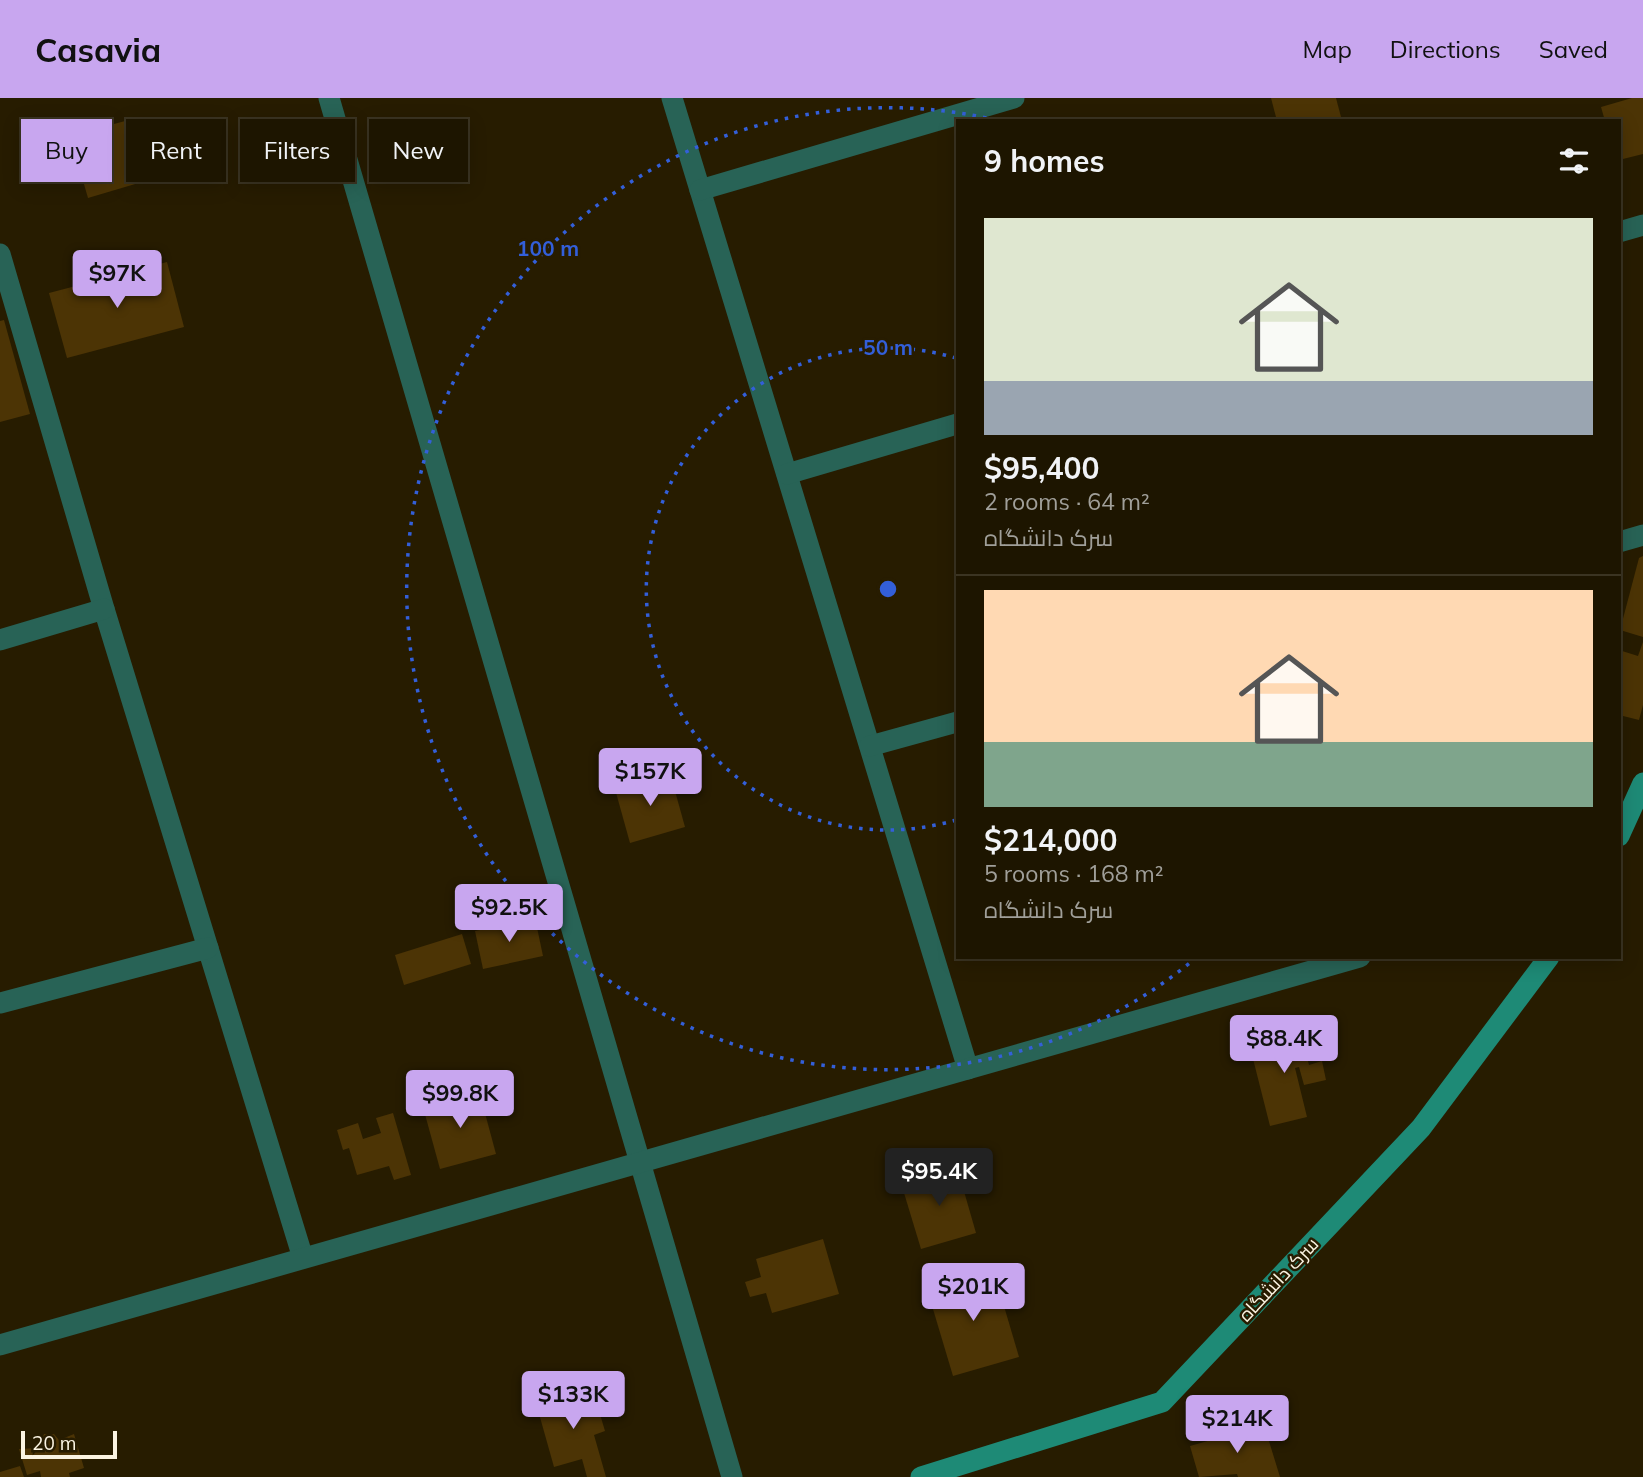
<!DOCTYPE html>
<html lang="en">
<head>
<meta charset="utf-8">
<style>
	:root { --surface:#1d1500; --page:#251e0a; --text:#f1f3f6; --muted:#a09f99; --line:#3b3422; --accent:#c8a6ef }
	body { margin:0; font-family:Mulish,Cairo,sans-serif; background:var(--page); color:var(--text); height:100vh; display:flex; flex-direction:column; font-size:26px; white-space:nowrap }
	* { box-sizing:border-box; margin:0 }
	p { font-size:23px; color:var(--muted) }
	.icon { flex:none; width:38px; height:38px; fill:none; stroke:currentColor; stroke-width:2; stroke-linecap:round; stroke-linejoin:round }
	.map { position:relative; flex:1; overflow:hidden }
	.drawer { position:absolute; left:956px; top:21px; width:665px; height:840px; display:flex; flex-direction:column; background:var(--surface); border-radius:0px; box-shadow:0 4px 18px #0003,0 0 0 2px var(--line) }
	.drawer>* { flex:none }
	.banner { position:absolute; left:21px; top:21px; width:665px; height:63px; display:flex; gap:14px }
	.scale { position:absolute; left:21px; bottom:18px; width:96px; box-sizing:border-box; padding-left:7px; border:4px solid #fbf4e2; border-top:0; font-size:19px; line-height:24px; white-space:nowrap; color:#fbf4e2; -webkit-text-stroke:5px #271c00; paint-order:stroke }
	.price { position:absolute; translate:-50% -60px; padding:0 16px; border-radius:7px; background:var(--accent); color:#111; font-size:23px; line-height:46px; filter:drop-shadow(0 2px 4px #0008) }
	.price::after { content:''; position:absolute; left:50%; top:42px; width:21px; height:16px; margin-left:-10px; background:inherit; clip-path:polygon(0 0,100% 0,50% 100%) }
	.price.current { background:#222; color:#fff }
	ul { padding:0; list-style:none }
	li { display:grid; align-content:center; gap:14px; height:371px; padding:0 28px }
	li+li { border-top:2px solid var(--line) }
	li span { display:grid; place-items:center; height:217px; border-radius:0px; color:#555 }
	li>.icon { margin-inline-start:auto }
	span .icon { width:126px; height:126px; fill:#fffc; stroke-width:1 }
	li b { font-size:30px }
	h2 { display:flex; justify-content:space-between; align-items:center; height:84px; padding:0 28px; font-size:30px }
	.chip { padding:0 24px; border-radius:0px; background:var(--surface); box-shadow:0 4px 18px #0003,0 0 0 2px var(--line); font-size:24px; line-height:63px }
	.chip.current { background:var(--accent); color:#111 }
	header { display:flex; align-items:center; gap:42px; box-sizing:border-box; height:98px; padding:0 35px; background:var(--accent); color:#111 }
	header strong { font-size:33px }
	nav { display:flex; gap:38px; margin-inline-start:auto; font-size:24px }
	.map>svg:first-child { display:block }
</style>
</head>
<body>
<header>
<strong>Casavia</strong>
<nav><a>Map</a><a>Directions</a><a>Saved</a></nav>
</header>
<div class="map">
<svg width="1643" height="1379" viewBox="0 0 1643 1379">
	<rect width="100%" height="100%" fill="#271c00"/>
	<!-- building -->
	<g fill="#4c3405">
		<polygon points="1271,0 1336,0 1341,19 1327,23 1277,23"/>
		<polygon points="1632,0 1643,0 1643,56 1619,62 1619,23 1605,23 1601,9"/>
		<polygon points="125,23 142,84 88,100 70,38"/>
		<polygon points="167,164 184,229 67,260 49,195"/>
		<polygon points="4,222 30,316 0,324 0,223"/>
		<polygon points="1643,458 1643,539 1620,532 1639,460"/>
		<polygon points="1643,544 1643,607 1639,622 1619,617 1619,552 1638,558"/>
		<polygon points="670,675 685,729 630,745 615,691"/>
		<polygon points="535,820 543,858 483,871 475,833"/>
		<polygon points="462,836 471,866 404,887 395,857"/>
		<polygon points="1300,932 1309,967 1322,963 1326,982 1304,987 1299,969 1295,970 1307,1019 1270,1028 1249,945"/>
		<polygon points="479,993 496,1056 440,1071 423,1009"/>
		<polygon points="393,1015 411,1077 394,1082 389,1068 357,1077 349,1050 343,1052 337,1032 358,1025 363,1041 381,1035 376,1020"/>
		<polygon points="957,1069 976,1135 921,1151 901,1085"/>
		<polygon points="823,1141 839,1196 772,1215 766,1195 750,1199 745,1184 761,1179 756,1161"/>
		<polygon points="993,1171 1019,1259 953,1278 927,1191"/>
		<polygon points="573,1294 575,1301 594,1296 605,1333 594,1337 606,1379 587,1379 582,1361 554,1369 536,1305"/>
		<polygon points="1264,1327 1280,1379 1238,1379 1237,1376 1199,1379 1190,1348"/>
		<polygon points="44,1336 54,1336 59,1342 74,1336 84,1370 69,1375 70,1379 41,1379 40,1373 27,1377 19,1351 38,1350"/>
		<polygon points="20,1368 24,1379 0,1379 0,1374"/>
	</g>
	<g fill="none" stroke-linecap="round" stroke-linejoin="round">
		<!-- street -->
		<g stroke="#286356" stroke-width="21">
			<polyline points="329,0 732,1379"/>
			<polyline points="672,0 968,971"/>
			<polyline points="700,92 1014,0"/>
			<polyline points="1619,134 1643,127"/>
			<polyline points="0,156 104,511 303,1160"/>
			<polyline points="787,376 957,326"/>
			<polyline points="1619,444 1643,437"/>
			<polyline points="0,542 104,511"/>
			<polyline points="870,648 957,624"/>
			<polyline points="0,905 208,850"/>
			<polyline points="0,1247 1360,859"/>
		</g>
		<!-- secondary -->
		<g stroke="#1e8a76" stroke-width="21">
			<polyline points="1619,738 1643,685"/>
			<polyline points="921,1379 1162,1304 1421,1030 1549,859"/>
		</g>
	</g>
	<!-- distance rings -->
	<g fill="none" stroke="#335fd9" stroke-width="3.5" stroke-dasharray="3.5 7">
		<path d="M956 722A241 241 0 1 1 956 260"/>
		<path d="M1197 859A481 481 0 1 1 996 22"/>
	</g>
	<g text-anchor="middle" stroke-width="5" stroke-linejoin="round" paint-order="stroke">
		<!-- street labels -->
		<g font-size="19" fill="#fbf4e2" stroke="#271c00">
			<text transform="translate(1278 1181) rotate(-47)" y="7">سرک دانشگاه</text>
		</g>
	</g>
	<circle cx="888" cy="491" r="10" fill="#335fd9" stroke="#271c00" stroke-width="3.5"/>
	<g font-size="21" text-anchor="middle" font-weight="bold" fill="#335fd9" stroke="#271c00" stroke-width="5" stroke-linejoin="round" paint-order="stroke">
		<text x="548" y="158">100 m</text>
		<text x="888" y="257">50 m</text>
	</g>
</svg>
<div class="scale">20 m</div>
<b class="price" style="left:117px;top:212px">$97K</b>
<b class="price" style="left:650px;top:710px">$157K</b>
<b class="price" style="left:509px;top:846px">$92.5K</b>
<b class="price" style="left:1284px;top:977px">$88.4K</b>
<b class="price" style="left:460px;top:1032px">$99.8K</b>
<b class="price current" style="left:939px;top:1110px">$95.4K</b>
<b class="price" style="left:973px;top:1225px">$201K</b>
<b class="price" style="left:573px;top:1333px">$133K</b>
<b class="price" style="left:1237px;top:1357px">$214K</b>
<div class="banner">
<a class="chip current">Buy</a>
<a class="chip">Rent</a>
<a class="chip">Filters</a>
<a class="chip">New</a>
</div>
<section class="drawer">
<h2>9 homes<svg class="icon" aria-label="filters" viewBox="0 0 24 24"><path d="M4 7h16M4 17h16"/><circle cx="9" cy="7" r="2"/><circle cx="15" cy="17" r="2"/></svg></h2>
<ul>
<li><span style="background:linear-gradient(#dfe7d0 75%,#9aa5b1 0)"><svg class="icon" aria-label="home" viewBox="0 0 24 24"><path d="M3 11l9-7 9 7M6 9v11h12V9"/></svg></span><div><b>$95,400</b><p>2 rooms · 64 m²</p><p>سرک دانشگاه</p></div></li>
<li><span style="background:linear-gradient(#ffd9b3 70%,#7fa58c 0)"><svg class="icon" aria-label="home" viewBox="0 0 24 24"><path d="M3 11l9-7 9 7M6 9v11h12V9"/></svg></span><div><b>$214,000</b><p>5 rooms · 168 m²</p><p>سرک دانشگاه</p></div></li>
</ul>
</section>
</div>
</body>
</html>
